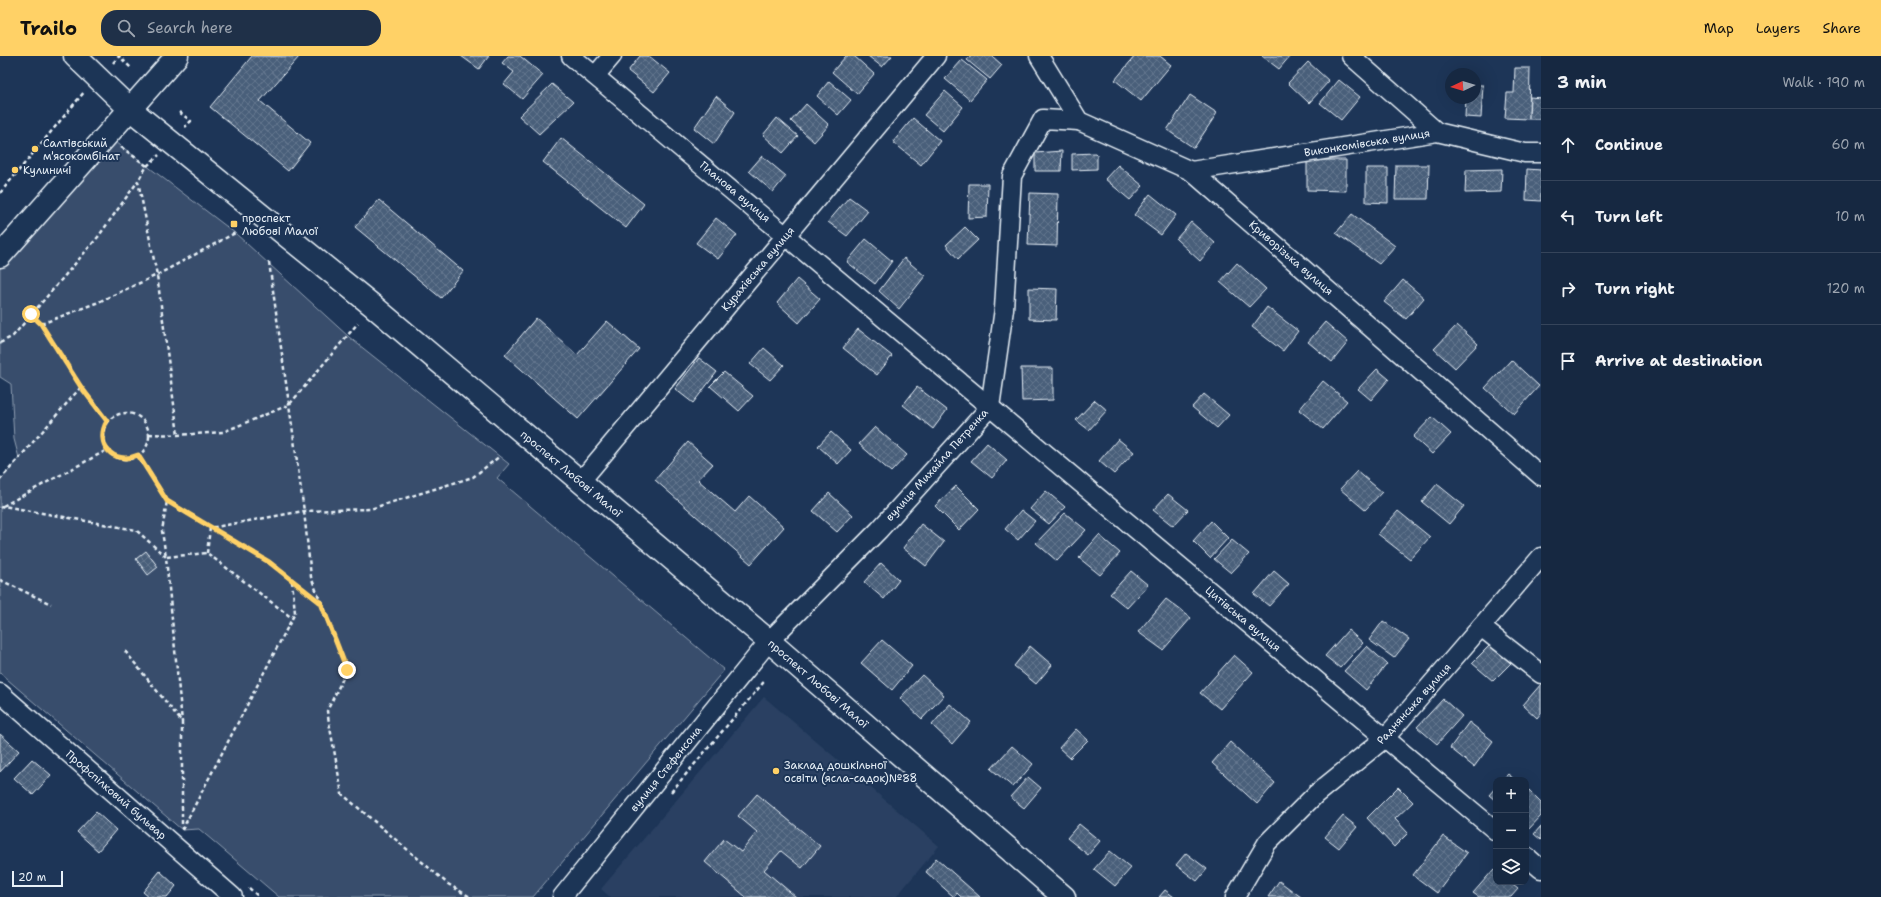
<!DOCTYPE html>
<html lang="en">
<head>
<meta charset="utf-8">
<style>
	:root { --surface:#162841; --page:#1f3048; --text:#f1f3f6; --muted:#9ea6b1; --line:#35445a; --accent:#ffd166 }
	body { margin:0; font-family:"Shantell Sans",sans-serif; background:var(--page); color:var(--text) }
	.controls { position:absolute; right:12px; bottom:12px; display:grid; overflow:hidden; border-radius:8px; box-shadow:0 4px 16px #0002 }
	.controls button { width:36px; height:36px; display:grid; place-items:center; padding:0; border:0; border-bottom:1px solid var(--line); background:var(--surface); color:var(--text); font:20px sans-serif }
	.compass { position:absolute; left:1445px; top:12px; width:36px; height:36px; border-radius:50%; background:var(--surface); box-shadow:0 4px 16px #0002; rotate:266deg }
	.scale { position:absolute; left:12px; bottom:10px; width:51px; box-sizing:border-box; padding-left:4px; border:2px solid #e8f1f8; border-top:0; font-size:11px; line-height:14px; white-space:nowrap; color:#e8f1f8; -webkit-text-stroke:3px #1d3557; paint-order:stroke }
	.stop { position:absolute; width:12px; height:12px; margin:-9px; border:3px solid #ffd166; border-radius:50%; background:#fff }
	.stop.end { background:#ffd166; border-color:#fff; box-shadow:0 1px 4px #0008 }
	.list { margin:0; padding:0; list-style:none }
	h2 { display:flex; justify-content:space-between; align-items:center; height:52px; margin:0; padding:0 16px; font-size:17px }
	h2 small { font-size:13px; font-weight:400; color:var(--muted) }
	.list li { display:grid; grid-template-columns:26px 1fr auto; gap:12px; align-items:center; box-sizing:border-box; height:72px; padding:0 16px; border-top:1px solid var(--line) }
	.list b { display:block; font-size:15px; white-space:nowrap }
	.list em { font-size:13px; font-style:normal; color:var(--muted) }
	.icon { flex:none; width:22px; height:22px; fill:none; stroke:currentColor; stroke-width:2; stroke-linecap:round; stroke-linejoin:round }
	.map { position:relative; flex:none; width:1541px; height:841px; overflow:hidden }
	header { display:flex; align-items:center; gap:24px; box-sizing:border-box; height:56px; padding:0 20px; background:var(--accent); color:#111 }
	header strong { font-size:19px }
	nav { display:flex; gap:22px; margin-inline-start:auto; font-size:14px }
	.search { width:280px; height:36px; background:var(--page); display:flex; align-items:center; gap:10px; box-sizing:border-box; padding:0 14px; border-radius:16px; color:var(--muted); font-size:15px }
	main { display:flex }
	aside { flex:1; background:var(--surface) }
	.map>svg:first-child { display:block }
	.built { fill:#2a4162 }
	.park { fill:#374d6c; stroke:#909fb2 }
	.building { fill:url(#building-cross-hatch); stroke:#e8f1f8 }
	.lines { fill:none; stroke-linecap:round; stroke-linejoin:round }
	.street-casing { stroke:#e8f1f8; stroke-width:21 }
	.primary-casing { stroke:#e8f1f8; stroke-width:25 }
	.path { stroke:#e8f1f8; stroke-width:2.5; stroke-dasharray:4 3; stroke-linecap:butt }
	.street { stroke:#1d3557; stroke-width:18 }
	.primary { stroke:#1d3557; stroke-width:22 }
	.route { stroke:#ffd166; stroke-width:5 }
	.poi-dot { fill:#ffd166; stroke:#1d3557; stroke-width:1.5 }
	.labels { text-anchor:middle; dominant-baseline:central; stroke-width:4; stroke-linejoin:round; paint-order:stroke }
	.poi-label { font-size:11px; fill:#e8f1f8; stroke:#1d3557; text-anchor:start }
	.street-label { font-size:11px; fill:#e8f1f8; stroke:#1d3557 }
</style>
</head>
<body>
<header>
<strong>Trailo</strong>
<div class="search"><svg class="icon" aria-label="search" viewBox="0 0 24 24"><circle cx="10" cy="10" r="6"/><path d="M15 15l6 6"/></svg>Search here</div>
<nav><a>Map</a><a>Layers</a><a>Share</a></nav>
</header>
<main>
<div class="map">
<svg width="1541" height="841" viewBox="0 0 1541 841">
	<defs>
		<pattern id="building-cross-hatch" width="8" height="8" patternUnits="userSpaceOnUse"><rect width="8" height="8" fill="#495e7a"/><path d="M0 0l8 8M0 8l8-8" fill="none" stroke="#63768e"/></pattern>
	</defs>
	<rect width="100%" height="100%" fill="#1d3557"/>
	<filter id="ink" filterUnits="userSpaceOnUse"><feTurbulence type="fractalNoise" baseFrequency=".025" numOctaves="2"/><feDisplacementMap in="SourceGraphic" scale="8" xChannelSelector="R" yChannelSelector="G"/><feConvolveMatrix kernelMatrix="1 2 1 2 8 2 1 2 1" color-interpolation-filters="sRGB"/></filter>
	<g filter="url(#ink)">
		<path class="built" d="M764,641L939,790L896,841H610L601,833Z"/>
		<path class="park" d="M108,80L235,177L349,281L509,408L497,422L724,614L533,841H279L199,773L182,774L0,617V425L19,402L14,383L11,328L0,321V201Z"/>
		<g class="building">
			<path d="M252,0L299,1L260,45L310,87L288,115L210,51Z"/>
			<path d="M461,0H489L479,13Z"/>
			<path d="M508,0H520L543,19L522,43L504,28L514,16L502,7Z"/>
			<path d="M640,0H649L670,17L654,36L628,15Z"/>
			<path d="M846,0H854L874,18L857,38L832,16Z"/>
			<path d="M868,0H892L882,11Z"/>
			<path d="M970,0H992L1002,9L990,23L967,4Z"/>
			<path d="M1135,0H1160L1171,9L1141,45L1115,24Z"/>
			<path d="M1262,0H1290L1279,13Z"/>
			<path d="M962,4L987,24L970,44L945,23Z"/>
			<path d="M1308,6L1329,25L1309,47L1288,27Z"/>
			<path d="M1515,12H1530L1529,63L1505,62L1507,37H1514Z"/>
			<path d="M1339,24L1360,41L1341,64L1320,47Z"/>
			<path d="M829,25L851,44L838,59L817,40Z"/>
			<path d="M552,28L573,46L539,78L519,60Z"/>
			<path d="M1475,29H1483L1481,62L1465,61L1466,42H1475Z"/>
			<path d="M945,35L963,51L943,75L924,59Z"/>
			<path d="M1190,39L1217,57L1194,92L1167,74Z"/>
			<path d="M716,40L735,56L714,88L694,72Z"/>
			<path d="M1530,41L1541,42V63H1529Z"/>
			<path d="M806,48L829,69L814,86L791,65Z"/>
			<path d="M777,62L798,80L783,97L763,79Z"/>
			<path d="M913,62L940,85L921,109L893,86Z"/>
			<path d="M561,82L644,148L626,172L543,106Z"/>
			<path d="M1062,95L1061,115H1035V97Z"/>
			<path d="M1095,97L1097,99V113L1072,114V98Z"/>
			<path d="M762,100L786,120L773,136L749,115Z"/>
			<path d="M1307,104H1346V135L1307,134Z"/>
			<path d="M1118,109L1143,130L1130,144L1105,123Z"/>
			<path d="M1396,109H1429L1428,143H1395Z"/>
			<path d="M1366,112H1388V147L1366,146Z"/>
			<path d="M1502,113L1501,136L1465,137L1466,114Z"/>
			<path d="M1527,113L1541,114V145L1526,144Z"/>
			<path d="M969,128H988L987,161L968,162Z"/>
			<path d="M1030,137L1058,138L1057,190L1028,189Z"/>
			<path d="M1150,138L1176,159L1161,179L1134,159Z"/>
			<path d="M849,141L868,155L847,180L828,166Z"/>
			<path d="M379,144L463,215L441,242L355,171Z"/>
			<path d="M1352,158L1395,190L1379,208L1336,177Z"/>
			<path d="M716,162L737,179L718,203L696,187Z"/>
			<path d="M1191,166L1215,187L1200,205L1176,183Z"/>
			<path d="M965,171L978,184L958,203L946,189Z"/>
			<path d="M866,183L892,205L875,228L847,206Z"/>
			<path d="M904,202L925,220L899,253L879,235Z"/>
			<path d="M1237,207L1266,233L1249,251L1220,226Z"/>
			<path d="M797,223L820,243L799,267L777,247Z"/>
			<path d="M1403,224L1424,242L1406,263L1384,246Z"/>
			<path d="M1029,232L1057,233L1056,264L1029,263Z"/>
			<path d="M1267,251L1298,275L1283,295L1252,271Z"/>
			<path d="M536,262L577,299L607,265L639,293L578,363L505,299Z"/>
			<path d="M1325,266L1348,286L1332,306L1308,286Z"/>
			<path d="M1457,269L1478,288L1455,312L1434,293Z"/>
			<path d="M858,273L892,300L877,319L843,292Z"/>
			<path d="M764,292L784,309L770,324L750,308Z"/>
			<path d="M699,302L717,316L693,347L675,333Z"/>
			<path d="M1511,304L1539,330L1514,358L1485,332Z"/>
			<path d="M1021,312H1053V344L1022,345Z"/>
			<path d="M1377,313L1389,323L1371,344L1358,333Z"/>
			<path d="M724,316L753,340L739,355L710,330Z"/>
			<path d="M1323,325L1347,345L1323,373L1299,354Z"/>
			<path d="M917,331L947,354L933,373L903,349Z"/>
			<path d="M1204,338L1229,359L1217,372L1192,351Z"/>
			<path d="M1095,344L1107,354L1089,374L1076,364Z"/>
			<path d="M1432,361L1451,378L1432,398L1413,381Z"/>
			<path d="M875,371L907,399L891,416L859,388Z"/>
			<path d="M831,376L851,394L838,408L818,390Z"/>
			<path d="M1118,383L1134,396L1114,418L1099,405Z"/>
			<path d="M688,386L713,408L698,424L735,456L749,440L784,471L751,508L655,424Z"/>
			<path d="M987,387L1007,404L992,422L971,405Z"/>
			<path d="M1357,415L1382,436L1365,454L1340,433Z"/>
			<path d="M1437,428L1464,450L1449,468L1422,446Z"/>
			<path d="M956,430L979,453L959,474L935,450Z"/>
			<path d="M1046,435L1065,451L1049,468L1030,453Z"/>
			<path d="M829,437L853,459L837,476L813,455Z"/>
			<path d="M1168,438L1188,454L1173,470L1153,454Z"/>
			<path d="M1021,454L1035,465L1018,484L1005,473Z"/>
			<path d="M1398,455L1430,481L1410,503L1378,478Z"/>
			<path d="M1065,457L1086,474L1057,505L1036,487Z"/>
			<path d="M1211,465L1228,482L1210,502L1193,485Z"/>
			<path d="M921,468L944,486L926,510L903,492Z"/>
			<path d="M1099,479L1120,497L1100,519L1079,502Z"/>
			<path d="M1232,484L1249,498L1231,517L1214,503Z"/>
			<path d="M146,495L158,511L148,519L136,503Z"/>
			<path d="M881,507L899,524L884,543L864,526Z"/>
			<path d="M1131,515L1148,529L1127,552L1110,538Z"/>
			<path d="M1274,515L1289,528L1269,550L1254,538Z"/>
			<path d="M1166,543L1191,562L1163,594L1138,576Z"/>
			<path d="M1383,565L1409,583L1394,602L1369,584Z"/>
			<path d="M1348,574L1363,587L1340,612L1325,600Z"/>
			<path d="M882,584L912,610L892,634L861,607Z"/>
			<path d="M1490,589L1511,607L1493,625L1472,607Z"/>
			<path d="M1030,590L1052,609L1036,628L1014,610Z"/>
			<path d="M1367,590L1387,608L1366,634L1344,615Z"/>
			<path d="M1234,599L1253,616L1220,653L1200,637Z"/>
			<path d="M922,619L944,639L922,663L900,642Z"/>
			<path d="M1541,628V657L1537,662L1523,649Z"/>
			<path d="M1443,643L1462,660L1437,688L1417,671Z"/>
			<path d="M950,648L971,666L952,688L932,669Z"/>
			<path d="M1469,666L1493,685L1474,711L1450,692Z"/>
			<path d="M1076,673L1088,684L1070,702L1059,692Z"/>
			<path d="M0,678L19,695L0,716Z"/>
			<path d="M1230,686L1275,727L1257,748L1212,707Z"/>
			<path d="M1012,690L1033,708L1013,731L991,713Z"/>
			<path d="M32,703L51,719L33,739L14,722Z"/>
			<path d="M1508,718L1515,724H1502Z"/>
			<path d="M1028,721L1041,732L1024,752L1010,741Z"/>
			<path d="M1398,731L1413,746L1395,763L1408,777L1394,791L1367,762Z"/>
			<path d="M1496,731V745L1489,739Z"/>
			<path d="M1529,734L1541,746V760L1528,774L1526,772V738Z"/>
			<path d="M757,738L820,790L802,812L781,795L764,814L796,841H746L705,806L724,783L741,796L757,776L738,760Z"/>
			<path d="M96,756L116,774L98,795L77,776Z"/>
			<path d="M1343,760L1357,771L1339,792L1325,781Z"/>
			<path d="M1079,768L1100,785L1088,799L1067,782Z"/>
			<path d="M1541,770V784L1534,778Z"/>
			<path d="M1443,780L1467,797L1437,837L1413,819Z"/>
			<path d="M1110,795L1131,812L1115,830L1094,813Z"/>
			<path d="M1186,797L1207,813L1197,825L1176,809Z"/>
			<path d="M936,802L980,841H961L957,837L954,841L926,816Z"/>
			<path d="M1494,813L1496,815V826H1509L1518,833L1511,841H1479L1473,837Z"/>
			<path d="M160,815L176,830L167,841H149L143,836Z"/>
			<path d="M1279,825L1301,841H1268Z"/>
			<path d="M1165,834L1174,841H1159Z"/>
		</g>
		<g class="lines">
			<defs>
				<g id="street">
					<path d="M571,0L1496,775"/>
					<path d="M1039,0L1079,65L1191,115L1541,420"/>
					<path d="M1351,0L1437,76"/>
					<path d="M595,20L612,0"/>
					<path d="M1191,115L1437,76L1525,97H1541"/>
					<path d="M580,426L936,0"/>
					<path d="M1481,571L1541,618"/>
					<path d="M0,637L233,841"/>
					<path d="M1526,800L1541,813"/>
					<path d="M562,841L769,585L879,474L990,351L1004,253L1012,120L1043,63L1079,65"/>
					<path d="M1235,841L1267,787L1316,738L1385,682L1541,501"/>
				</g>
				<g id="primary">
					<path d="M75,0L130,53L372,249L769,585L1064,841"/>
					<path d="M0,200L177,0"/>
				</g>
			</defs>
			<use href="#street" class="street-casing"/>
			<use href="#primary" class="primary-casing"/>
			<g class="path">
				<path d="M113,7L119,0L132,13"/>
				<path d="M179,56L191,65L185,71"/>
				<path d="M121,91L147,110L138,125L157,219L178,379"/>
				<path d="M147,110L159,99"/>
				<path d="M0,137L85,35"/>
				<path d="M269,206L304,455L311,521L347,614L327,655L342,738L448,828L470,841"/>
				<path d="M41,268L96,247L157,219L235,177"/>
				<path d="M0,287L13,280L31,259"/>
				<circle cx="126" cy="380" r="23"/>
				<path d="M107,365L81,331L41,268L31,259L98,181L138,125"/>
				<path d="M149,378L178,379L223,376L289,349L358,267"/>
				<path d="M138,399L167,445L162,475L166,501L207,497L292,562"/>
				<path d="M0,424L81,331"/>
				<path d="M167,445L269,506L321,547"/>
				<path d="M3,450L107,394"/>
				<path d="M0,452L3,450L136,474L166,501L182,666"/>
				<path d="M207,497L210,472L304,455L370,453L473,421L500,400"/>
				<path d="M0,524L51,548"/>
				<path d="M125,595L182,666V773"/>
				<path d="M671,736L763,627L760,624"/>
				<path d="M182,774L295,557L292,524"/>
				<path d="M249,832L259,841"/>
			</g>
			<use href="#street" class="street"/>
			<use href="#primary" class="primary"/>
		</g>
	</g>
	<g class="lines" filter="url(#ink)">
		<path class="route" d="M31,258L41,268L81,331L107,365C94,388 113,410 138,399L167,445L269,506L321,547L347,614"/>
	</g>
	<g class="poi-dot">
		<circle cx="35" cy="93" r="4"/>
		<circle cx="15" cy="114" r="4"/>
		<rect x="230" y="164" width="8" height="8" rx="2"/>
		<circle cx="776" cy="715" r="4"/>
	</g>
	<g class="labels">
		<g class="poi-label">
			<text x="43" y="87">Салтівський<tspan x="43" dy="13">м'ясокомбінат</tspan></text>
			<text x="23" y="114">Кулиничі</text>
			<text x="242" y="162">проспект<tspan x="242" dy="13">Любові Малої</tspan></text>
			<text x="784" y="709">Заклад дошкільної<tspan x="784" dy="13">освіти (ясла-садок)№88</tspan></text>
		</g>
		<g class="street-label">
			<text transform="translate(1367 87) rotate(-9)">Виконкомівська вулиця</text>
			<text transform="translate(735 136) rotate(40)">Планова вулиця</text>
			<text transform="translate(1291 202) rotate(41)">Криворізька вулиця</text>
			<text transform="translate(758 213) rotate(-50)">Курахівська вулиця</text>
			<text transform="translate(937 409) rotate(-48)">вулиця Михайла Петренка</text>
			<text transform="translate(571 418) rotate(40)">проспект Любові Малої</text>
			<text transform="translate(1243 563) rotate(40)">Цитівська вулиця</text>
			<text transform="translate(818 628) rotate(41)">проспект Любові Малої</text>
			<text transform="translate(1414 648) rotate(-48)">Раднянська вулиця</text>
			<text transform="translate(666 713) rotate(-51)">вулиця Стефенсона</text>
			<text transform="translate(116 739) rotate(41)">Профспілковий бульвар</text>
		</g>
	</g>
</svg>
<div class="controls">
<button>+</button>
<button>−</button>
<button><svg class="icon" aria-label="layers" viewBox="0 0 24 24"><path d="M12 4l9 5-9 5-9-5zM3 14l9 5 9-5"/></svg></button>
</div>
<svg class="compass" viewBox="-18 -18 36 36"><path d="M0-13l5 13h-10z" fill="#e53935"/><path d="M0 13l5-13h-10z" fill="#9ea6b1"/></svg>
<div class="scale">20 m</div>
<div class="stop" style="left:31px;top:258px"></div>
<div class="stop end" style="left:347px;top:614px"></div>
</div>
<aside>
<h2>3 min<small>Walk · 190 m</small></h2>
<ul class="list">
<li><svg class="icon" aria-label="ahead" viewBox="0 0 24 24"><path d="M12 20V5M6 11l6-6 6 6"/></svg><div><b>Continue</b></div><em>60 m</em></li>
<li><svg class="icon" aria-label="left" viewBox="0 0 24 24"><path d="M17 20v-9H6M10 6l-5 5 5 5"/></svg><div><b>Turn left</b></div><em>10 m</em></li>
<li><svg class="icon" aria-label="right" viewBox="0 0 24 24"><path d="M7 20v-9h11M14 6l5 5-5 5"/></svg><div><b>Turn right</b></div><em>120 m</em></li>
<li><svg class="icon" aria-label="arrive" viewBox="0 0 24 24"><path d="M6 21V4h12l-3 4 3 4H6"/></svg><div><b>Arrive at destination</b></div></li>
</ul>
</aside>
</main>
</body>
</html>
